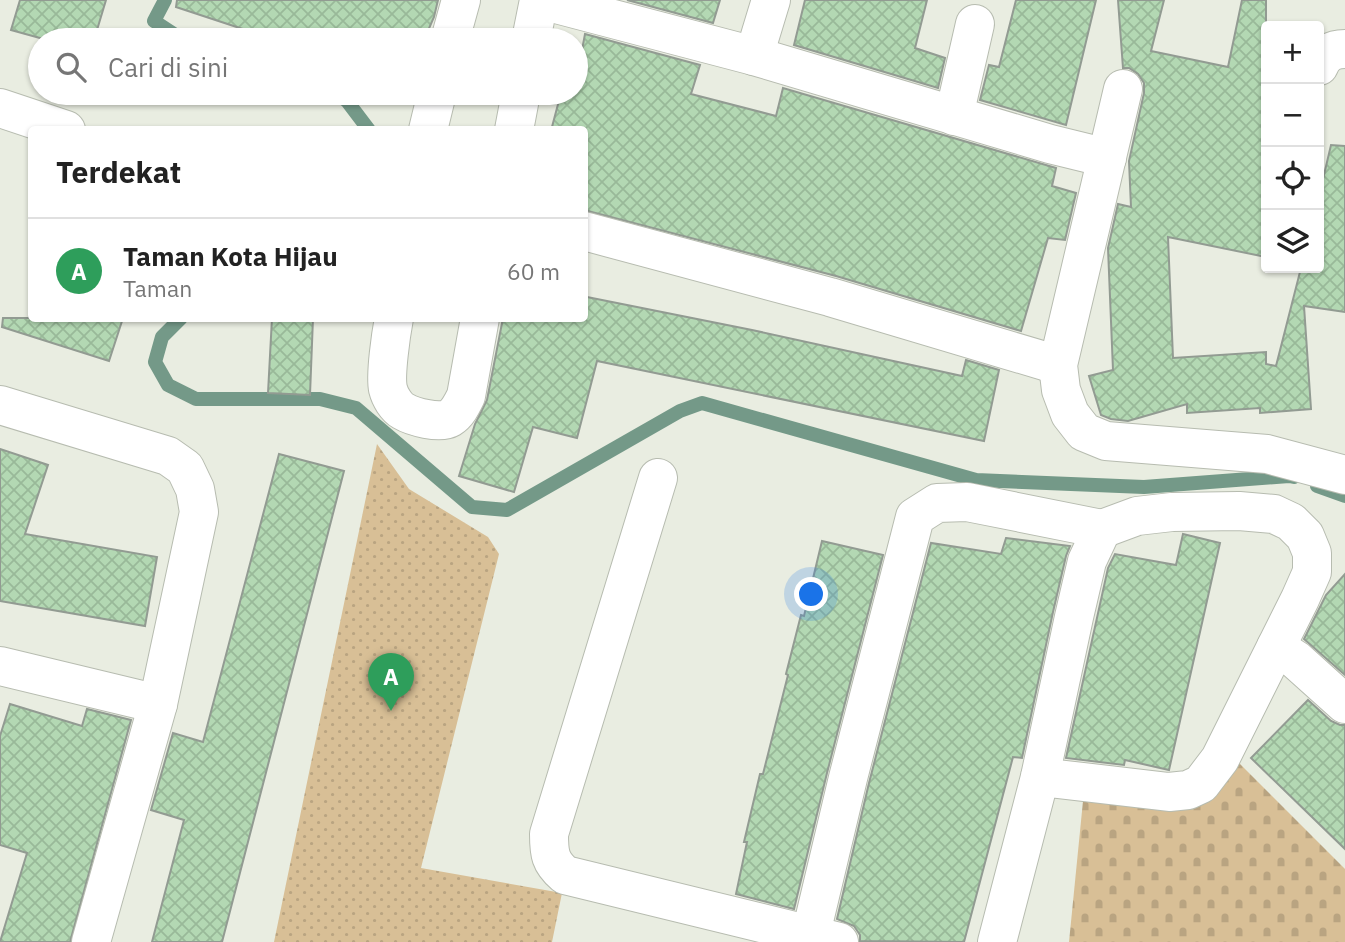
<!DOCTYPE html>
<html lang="id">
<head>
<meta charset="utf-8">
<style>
	:root { --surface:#fff; --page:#f6f6f6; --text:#222; --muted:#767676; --line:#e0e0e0; --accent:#0b8043 }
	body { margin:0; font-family:"IBM Plex Sans",sans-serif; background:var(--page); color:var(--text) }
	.controls { position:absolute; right:21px; top:21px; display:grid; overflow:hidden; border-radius:7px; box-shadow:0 2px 5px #0004 }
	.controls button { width:63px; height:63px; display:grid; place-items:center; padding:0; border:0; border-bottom:2px solid var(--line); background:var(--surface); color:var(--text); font:35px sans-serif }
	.you { position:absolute; left:812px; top:595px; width:24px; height:24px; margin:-18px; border:5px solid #fff; border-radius:50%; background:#1a73e8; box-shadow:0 0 0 10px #1a73e833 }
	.badge { display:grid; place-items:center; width:46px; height:46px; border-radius:50%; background:var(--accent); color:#fff; font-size:23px; font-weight:700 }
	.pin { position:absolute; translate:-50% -58px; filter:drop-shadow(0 2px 4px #0008) }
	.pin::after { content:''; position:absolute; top:37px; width:24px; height:21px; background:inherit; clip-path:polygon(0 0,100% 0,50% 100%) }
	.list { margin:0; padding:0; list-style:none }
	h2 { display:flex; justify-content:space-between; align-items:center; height:91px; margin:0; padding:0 28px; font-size:30px }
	h2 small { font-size:23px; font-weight:400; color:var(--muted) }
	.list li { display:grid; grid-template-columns:46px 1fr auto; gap:21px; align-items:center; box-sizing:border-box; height:105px; padding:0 28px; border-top:2px solid var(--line) }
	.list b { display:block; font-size:26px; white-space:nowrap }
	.list p { margin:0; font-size:23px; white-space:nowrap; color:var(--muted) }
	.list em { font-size:23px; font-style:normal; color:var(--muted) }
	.icon { flex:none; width:38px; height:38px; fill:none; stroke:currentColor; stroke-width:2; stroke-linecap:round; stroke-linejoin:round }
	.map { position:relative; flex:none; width:1345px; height:942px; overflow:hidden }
	.search { position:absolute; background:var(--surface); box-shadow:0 2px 5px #0004; left:28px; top:28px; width:560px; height:77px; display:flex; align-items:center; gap:18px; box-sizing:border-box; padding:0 24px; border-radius:38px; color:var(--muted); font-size:26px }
	.panel { position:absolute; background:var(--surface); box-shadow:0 2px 5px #0004; left:28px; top:126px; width:560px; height:196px; border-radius:7px }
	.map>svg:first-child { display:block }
	.grass { fill:url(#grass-dots) }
	.cemetery { fill:url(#cemetery-stones) }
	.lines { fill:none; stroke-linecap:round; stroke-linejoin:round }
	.stream { stroke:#749988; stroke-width:14 }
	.building { fill:url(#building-cross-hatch); stroke:#929b92; stroke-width:2 }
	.minor-casing { stroke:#b7bcb0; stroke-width:40 }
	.minor { stroke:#fff; stroke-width:38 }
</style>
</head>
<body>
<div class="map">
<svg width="1345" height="942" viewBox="0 0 1345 942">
	<defs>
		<pattern id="grass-dots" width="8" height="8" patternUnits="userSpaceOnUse" patternTransform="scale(1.75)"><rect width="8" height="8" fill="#d8bf96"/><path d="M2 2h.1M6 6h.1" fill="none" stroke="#b9a481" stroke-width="1.8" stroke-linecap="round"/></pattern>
		<pattern id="cemetery-stones" width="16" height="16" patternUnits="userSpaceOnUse" patternTransform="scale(1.75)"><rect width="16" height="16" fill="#d8bf96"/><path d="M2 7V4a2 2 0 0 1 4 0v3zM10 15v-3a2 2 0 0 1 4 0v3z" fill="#b9a481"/></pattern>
		<pattern id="building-cross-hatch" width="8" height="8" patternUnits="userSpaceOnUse" patternTransform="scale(1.75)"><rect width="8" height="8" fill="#b3d8b3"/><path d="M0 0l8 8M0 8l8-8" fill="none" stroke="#99b999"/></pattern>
	</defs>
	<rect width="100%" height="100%" fill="#e9ede1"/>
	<path class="grass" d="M377,444L409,489L488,537L499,554L421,868L562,893L552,942H274Z"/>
	<path class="cemetery" d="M1239,763L1345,869V942H1069L1084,791Z"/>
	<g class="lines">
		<g class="stream">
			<path d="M165,0L154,21L183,40"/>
			<path d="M335,93L347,101L369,130"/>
			<path d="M181,318L162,337L155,362L168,385L196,399H320L356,408L472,507L507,510L680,411L702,403L976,480L1144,487L1289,476L1294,477"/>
			<path d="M1317,486L1345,496"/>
		</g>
	</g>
	<g class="building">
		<path d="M20,0H106L94,40H47L11,30Z"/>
		<path d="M177,0H438L434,17L424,40H276L176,7Z"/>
		<path d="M627,0H720L713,23Z"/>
		<path d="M805,0H927L915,48L945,58L938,88L794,45Z"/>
		<path d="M1016,0H1096L1066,125L980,100L989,65L999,67Z"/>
		<path d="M1118,0H1164L1151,51L1228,67L1242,0H1266V257L1168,237L1173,358L1266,352V364L1276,366L1301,268H1319V196L1331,145L1345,146V312L1304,306L1311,409L1260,413V408L1187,413V404L1128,421L1111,419L1101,415L1089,376L1113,370L1108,248L1118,204L1131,207L1129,161L1144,93V83L1138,74L1129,68H1123Z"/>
		<path d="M585,34L700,65L691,94L776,116L783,88L1056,168L1052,186L1076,193L1065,240L1048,238L1021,331L836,276L584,210V130H560L552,127L561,93H576V65L579,66Z"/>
		<path d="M587,297L752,330L962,376L966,360L999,370L984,441L597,361L577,438L533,427L514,492L459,476L475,424L487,400L503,318H584Z"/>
		<path d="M3,318H123L109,361L2,327Z"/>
		<path d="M272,318H313L310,395L268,393Z"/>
		<path d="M0,449L48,465L25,534L157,557L145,626L0,601Z"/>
		<path d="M279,454L344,471L283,707L222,942H152L184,820L151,810L173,733L203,742Z"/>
		<path d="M1183,534L1220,543L1169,770L1125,760L1124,765L1066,758L1108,568L1115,554L1176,565Z"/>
		<path d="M1006,538L1070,546L1066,556L1053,612L1022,758L1013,757L964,942L860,941V935L854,926L837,919L869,783L931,543L1001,554Z"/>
		<path d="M822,541L883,555L827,773L794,909L736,894L747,842H744L760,774H763L788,675L786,674L801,615L804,616Z"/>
		<path d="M1345,574V675L1304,639L1326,595Z"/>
		<path d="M1308,700L1331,721L1340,725H1345V849L1251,758Z"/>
		<path d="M10,704L82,726L87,709L131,720L70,942H0L27,853L0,845V736Z"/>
	</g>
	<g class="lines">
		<defs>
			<g id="minor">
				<path d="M541,0L754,56L1050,144L1107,158"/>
				<path d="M450,40L461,0"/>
				<path d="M531,40L539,0"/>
				<path d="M754,56L771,0"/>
				<path d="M1319,66C1324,54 1332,49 1345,49"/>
				<path d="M1123,89L1058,365L1061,390L1070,414L1084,432L1106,441L1267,454L1345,475"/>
				<path d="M0,108L66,130"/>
				<path d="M954,116L975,24"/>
				<path d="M428,130L437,93"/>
				<path d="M514,130L521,93"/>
				<path d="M584,231L830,297L1058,365"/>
				<path d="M394,318C391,334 385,375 388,389C390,397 396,407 403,411C413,417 440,424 450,418C458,413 462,404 466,396L480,318"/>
				<path d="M0,405L168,456L185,468L195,489L199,512L158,704L91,942"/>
				<path d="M658,478L549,834C549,854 550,862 565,875L839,942"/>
				<path d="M1276,647L1296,660L1345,704"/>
				<path d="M0,666L158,704"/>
				<path d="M809,942L848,778L915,517L937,503L967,502L1102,529L1137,516L1172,512L1239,511L1274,514L1291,522L1305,536L1312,553V572L1300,599L1220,759L1201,784L1188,790L1169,792L1040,777"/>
				<path d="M997,942L1040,777L1074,617L1087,561L1102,529"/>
			</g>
		</defs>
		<use href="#minor" class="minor-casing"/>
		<use href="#minor" class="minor"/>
	</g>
</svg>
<div class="controls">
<button>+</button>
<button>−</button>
<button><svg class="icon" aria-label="locate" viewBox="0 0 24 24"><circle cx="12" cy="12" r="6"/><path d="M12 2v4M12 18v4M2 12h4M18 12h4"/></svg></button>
<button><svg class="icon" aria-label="layers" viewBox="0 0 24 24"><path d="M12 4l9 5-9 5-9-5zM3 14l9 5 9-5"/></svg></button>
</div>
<div class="you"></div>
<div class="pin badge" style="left:391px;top:711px;background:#2e9e5b">A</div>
<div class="search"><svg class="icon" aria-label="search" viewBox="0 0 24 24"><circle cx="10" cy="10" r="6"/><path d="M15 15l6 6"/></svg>Cari di sini</div>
<section class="panel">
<h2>Terdekat<small></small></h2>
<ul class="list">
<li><span class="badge" style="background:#2e9e5b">A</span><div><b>Taman Kota Hijau</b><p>Taman</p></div><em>60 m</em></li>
</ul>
</section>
</div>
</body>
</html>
